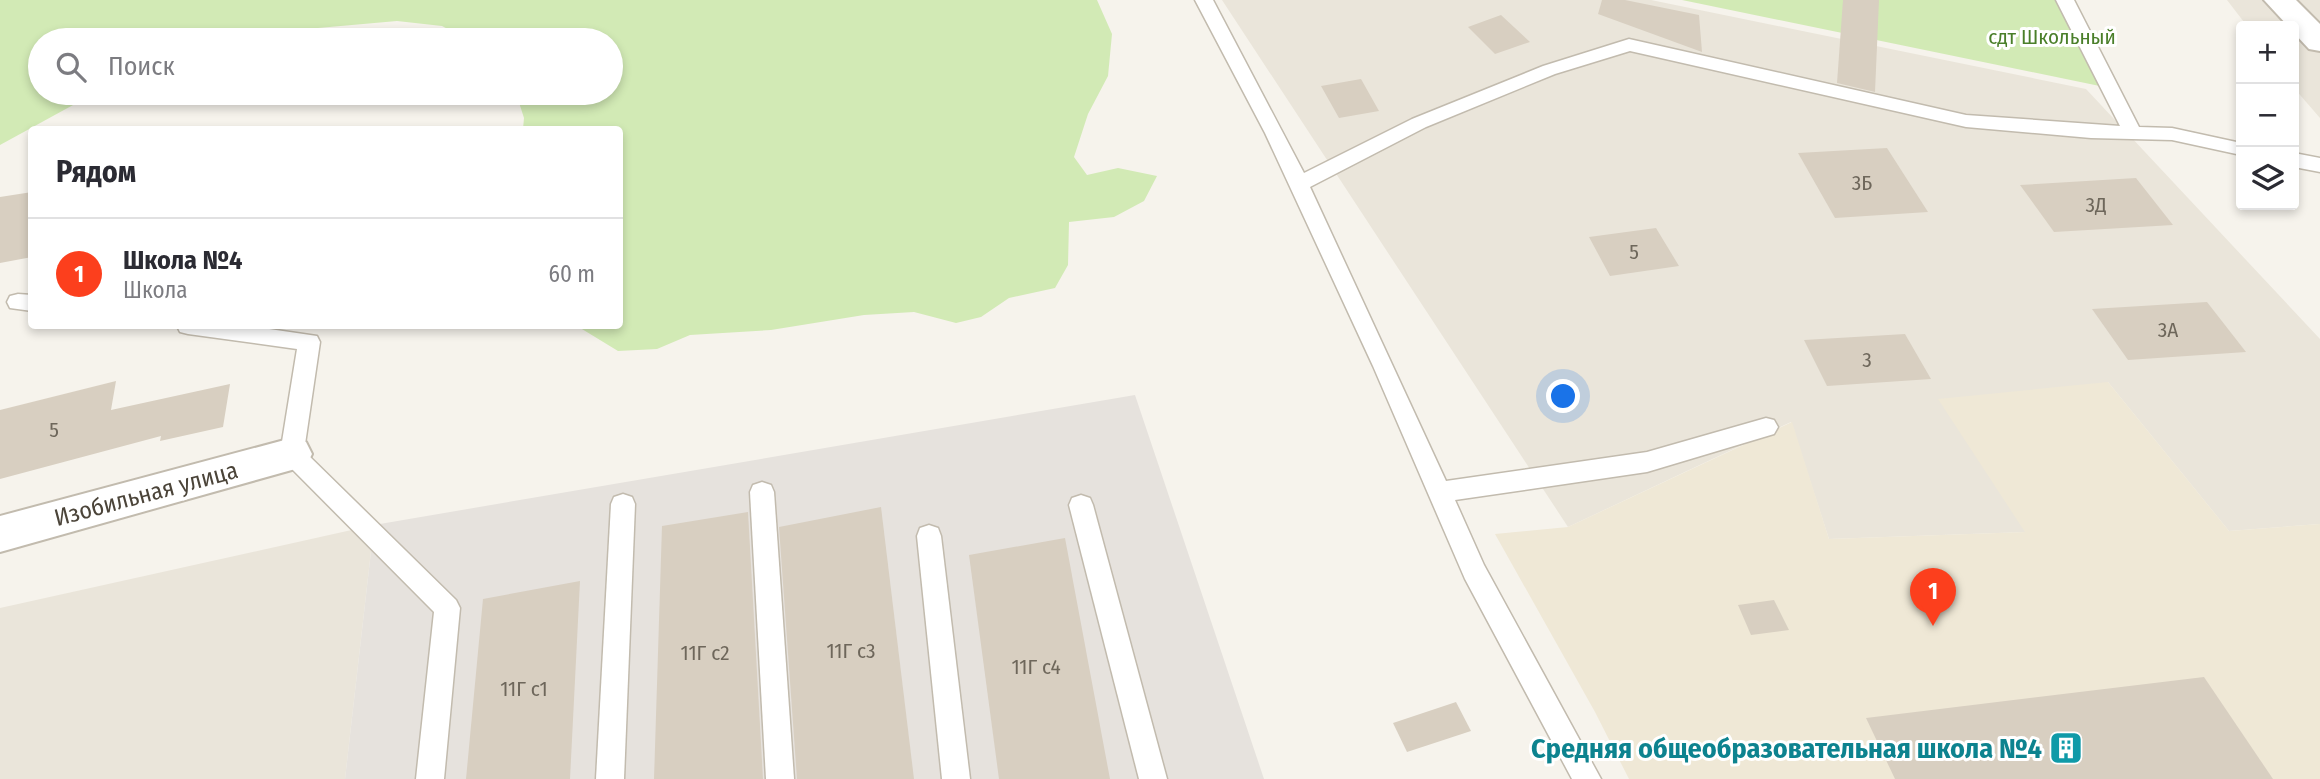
<!DOCTYPE html>
<html lang="ru">
<head>
<meta charset="utf-8">
<style>
	:root { --surface:#fff; --page:#f7f7f7; --text:#2b2b33; --muted:#7c7c81; --line:#e1e1e2; --accent:#fc3f1d }
	body { margin:0; font-family:"Fira Sans Condensed",sans-serif; background:var(--page); color:var(--text) }
	.controls { position:absolute; right:21px; top:21px; display:grid; overflow:hidden; border-radius:7px; box-shadow:0 4px 10px #0003 }
	.controls button { width:63px; height:63px; display:grid; place-items:center; padding:0; border:0; border-bottom:2px solid var(--line); background:var(--surface); color:var(--text); font:35px sans-serif }
	.you { position:absolute; left:1564px; top:397px; width:24px; height:24px; margin:-18px; border:5px solid #fff; border-radius:50%; background:#1a73e8; box-shadow:0 0 0 10px #1a73e833 }
	.badge { display:grid; place-items:center; width:46px; height:46px; border-radius:50%; background:var(--accent); color:#fff; font-size:23px; font-weight:700 }
	.pin { position:absolute; translate:-50% -58px; filter:drop-shadow(0 2px 4px #0008) }
	.pin::after { content:''; position:absolute; top:37px; width:24px; height:21px; background:inherit; clip-path:polygon(0 0,100% 0,50% 100%) }
	.list { margin:0; padding:0; list-style:none }
	h2 { display:flex; justify-content:space-between; align-items:center; height:91px; margin:0; padding:0 28px; font-size:30px }
	h2 small { font-size:23px; font-weight:400; color:var(--muted) }
	.list li { display:grid; grid-template-columns:46px 1fr auto; gap:21px; align-items:center; box-sizing:border-box; height:112px; padding:0 28px; border-top:2px solid var(--line) }
	.list b { display:block; font-size:26px; white-space:nowrap }
	.list p { margin:0; font-size:23px; white-space:nowrap; color:var(--muted) }
	.list em { font-size:23px; font-style:normal; color:var(--muted) }
	.icon { flex:none; width:38px; height:38px; fill:none; stroke:currentColor; stroke-width:2; stroke-linecap:round; stroke-linejoin:round }
	.map { position:relative; flex:none; width:2320px; height:779px; overflow:hidden }
	.search { position:absolute; background:var(--surface); box-shadow:0 4px 10px #0003; left:28px; top:28px; width:595px; height:77px; display:flex; align-items:center; gap:18px; box-sizing:border-box; padding:0 24px; border-radius:38px; color:var(--muted); font-size:26px }
	.panel { position:absolute; background:var(--surface); box-shadow:0 4px 10px #0003; left:28px; top:126px; width:595px; height:203px; border-radius:7px }
	.map>svg:first-child { display:block }
	.residential { fill:#eae5da }
	.industrial { fill:#e6e2dd }
	.education { fill:#efe8d6 }
	.green { fill:#d2eab5 }
	.building { fill:#d8cfc1 }
	.lines { fill:none; stroke-linecap:round; stroke-linejoin:round }
	.lane-casing { stroke:#c2bbae; stroke-width:3 }
	.street-casing { stroke:#c2bbae; stroke-width:4 }
	.lane { fill:#fff; fill-rule:evenodd }
	.street { fill:#fff; fill-rule:evenodd }
	.labels { text-anchor:middle; dominant-baseline:central; stroke-width:6; stroke-linejoin:round; paint-order:stroke }
	.far-park-label { font-size:21px; fill:#4a7f2a; stroke:#fff }
	.number-label { font-size:21px; fill:#6e675b }
	.street-label { font-size:24px; fill:#4b4439; stroke:#fff }
	.near-culture-label { font-size:28px; font-weight:bold; fill:#0d838f; stroke:#fff; text-anchor:end }
</style>
</head>
<body>
<div class="map">
<svg width="2320" height="779" viewBox="0 0 2320 779">
	<rect width="100%" height="100%" fill="#f6f3ec"/>
	<g class="residential">
		<path d="M1222,0H1651L2086,89L2320,339V524L2229,531L2108,382L2026,532L1829,539L1791,422L1568,527Z"/>
		<path d="M2227,0H2320V118L2294,88V26H2247Z"/>
		<path d="M374,525L345,779H0V608Z"/>
	</g>
	<path class="industrial" d="M1135,395L1264,779H345L374,525Z"/>
	<path class="education" d="M2108,382L2229,531L2320,524V779H1629L1595,712L1495,534L1568,527L1792,422L1829,539L2025,532L1938,399Z"/>
	<g class="green">
		<path d="M0,0H1097L1112,34L1108,76L1088,114L1074,157L1087,175L1118,168L1157,176L1144,201L1114,217L1069,222L1068,265L1055,288L1009,298L981,317L956,323L914,312L864,315L771,330L690,335L657,349L618,351L577,326H620V130L523,129L524,118L516,93H611V40H468L442,26L397,21L318,28L258,40H40V93H95L0,145Z"/>
		<path d="M1682,0H2075L2119,90Z"/>
	</g>
	<g class="building">
		<path d="M1602,0H1625L1699,15L1702,52L1598,14Z"/>
		<path d="M1843,0H1879L1875,92L1837,83Z"/>
		<path d="M1501,15L1530,42L1495,54L1468,27Z"/>
		<path d="M1361,79L1379,111L1339,118L1321,86Z"/>
		<path d="M1887,148L1928,212L1835,218L1798,153Z"/>
		<path d="M2136,178L2173,225L2054,232L2020,185Z"/>
		<path d="M32,192V257L0,263V197Z"/>
		<path d="M1656,228L1679,266L1610,276L1589,237Z"/>
		<path d="M2207,302L2246,352L2128,360L2092,309Z"/>
		<path d="M1905,334L1931,379L1827,386L1804,340Z"/>
		<path d="M116,381L111,410L230,384L223,427L160,441L161,436L0,479V410Z"/>
		<path d="M881,507L914,779H797L779,527Z"/>
		<path d="M748,512L763,779H654L662,526Z"/>
		<path d="M1065,538L1110,779H999L969,555Z"/>
		<path d="M580,581L570,779H466L483,599Z"/>
		<path d="M1774,600L1789,630L1751,635L1738,605Z"/>
		<path d="M2204,677L2273,779H1895L1866,718Z"/>
		<path d="M1456,702L1471,731L1407,752L1393,723Z"/>
	</g>
	<g class="lines">
		<defs>
			<g id="lane">
				<path d="M1195,0H1213L1304,173L1412,119L1543,66L1629,39L1966,115L2120,126L2056,0H2074L2139,127L2172,128L2241,143V155L2172,140L2091,138L1966,127L1630,51L1555,74L1426,127L1310,187L1446,481L1647,452L1766,418L1774,420L1778,427L1774,434L1647,472L1455,500L1484,565L1601,779H1572L1465,579L1373,366L1265,133Z"/>
				<path d="M2294,153L2320,158V172L2294,167Z"/>
				<path d="M18,294L32,295V311L10,308L7,302L10,296Z"/>
				<path d="M177,326H248L317,336L320,342L304,451L456,600L460,608L444,779H416L434,612L284,461L280,454L297,349L188,334L180,332Z"/>
				<path d="M762,482L771,485L774,492L794,779H766L750,492L753,485Z"/>
				<path d="M623,494L632,497L635,504L624,779H596L611,504L614,497Z"/>
				<path d="M1081,495L1090,498L1093,505L1167,779H1139L1069,505L1072,498Z"/>
				<path d="M929,525L938,528L941,536L970,779H942L917,536L920,528Z"/>
			</g>
			<g id="street">
				<path d="M2264,0H2296L2320,24V51L2309,49L2294,33V26H2288Z"/>
				<path d="M292,438L306,442L312,454L306,466L0,552V516Z"/>
			</g>
		</defs>
		<use href="#lane" class="lane-casing"/>
		<use href="#street" class="street-casing"/>
		<use href="#lane" class="lane"/>
		<use href="#street" class="street"/>
	</g>
	<defs>
		<symbol id="building-square" viewBox="-11 -11 22 22"><rect x="-9" y="-9" width="18" height="18" rx="4" fill="#0f9aa8" stroke="#fff"/><path d="M-4-6H4V6H1V3H-1V6H-4ZM-2.5-4.3h1.7v1.8h-1.7ZM.8-4.3h1.7v1.8H.8ZM-2.5-1h1.7V.8h-1.7ZM.8-1h1.7V.8H.8Z" fill="#fff"/></symbol>
	</defs>
	<g fill-rule="evenodd">
		<use href="#building-square" x="2047" y="729" width="38" height="38"/>
	</g>
	<g class="labels">
		<g class="far-park-label">
			<text x="2052" y="37">сдт Школьный</text>
		</g>
		<g class="number-label">
			<text x="1862" y="183">3Б</text>
			<text x="2096" y="205">3Д</text>
			<text x="1634" y="252">5</text>
			<text x="2168" y="330">3А</text>
			<text x="1867" y="360">3</text>
			<text x="54" y="430">5</text>
			<text x="851" y="651">11Г с3</text>
			<text x="705" y="653">11Г с2</text>
			<text x="1036" y="667">11Г с4</text>
			<text x="524" y="689">11Г с1</text>
		</g>
		<g class="street-label">
			<text transform="translate(146 494) rotate(-15)">Изобильная улица</text>
		</g>
		<g class="near-culture-label">
			<text x="2042" y="748">Средняя общеобразовательная школа №4</text>
		</g>
	</g>
</svg>
<div class="controls">
<button>+</button>
<button>−</button>
<button><svg class="icon" aria-label="layers" viewBox="0 0 24 24"><path d="M12 4l9 5-9 5-9-5zM3 14l9 5 9-5"/></svg></button>
</div>
<div class="you"></div>
<div class="pin badge" style="left:1933px;top:626px">1</div>
<div class="search"><svg class="icon" aria-label="search" viewBox="0 0 24 24"><circle cx="10" cy="10" r="6"/><path d="M15 15l6 6"/></svg>Поиск</div>
<section class="panel">
<h2>Рядом<small></small></h2>
<ul class="list">
<li><span class="badge">1</span><div><b>Школа №4</b><p>Школа</p></div><em>60 m</em></li>
</ul>
</section>
</div>
</body>
</html>
